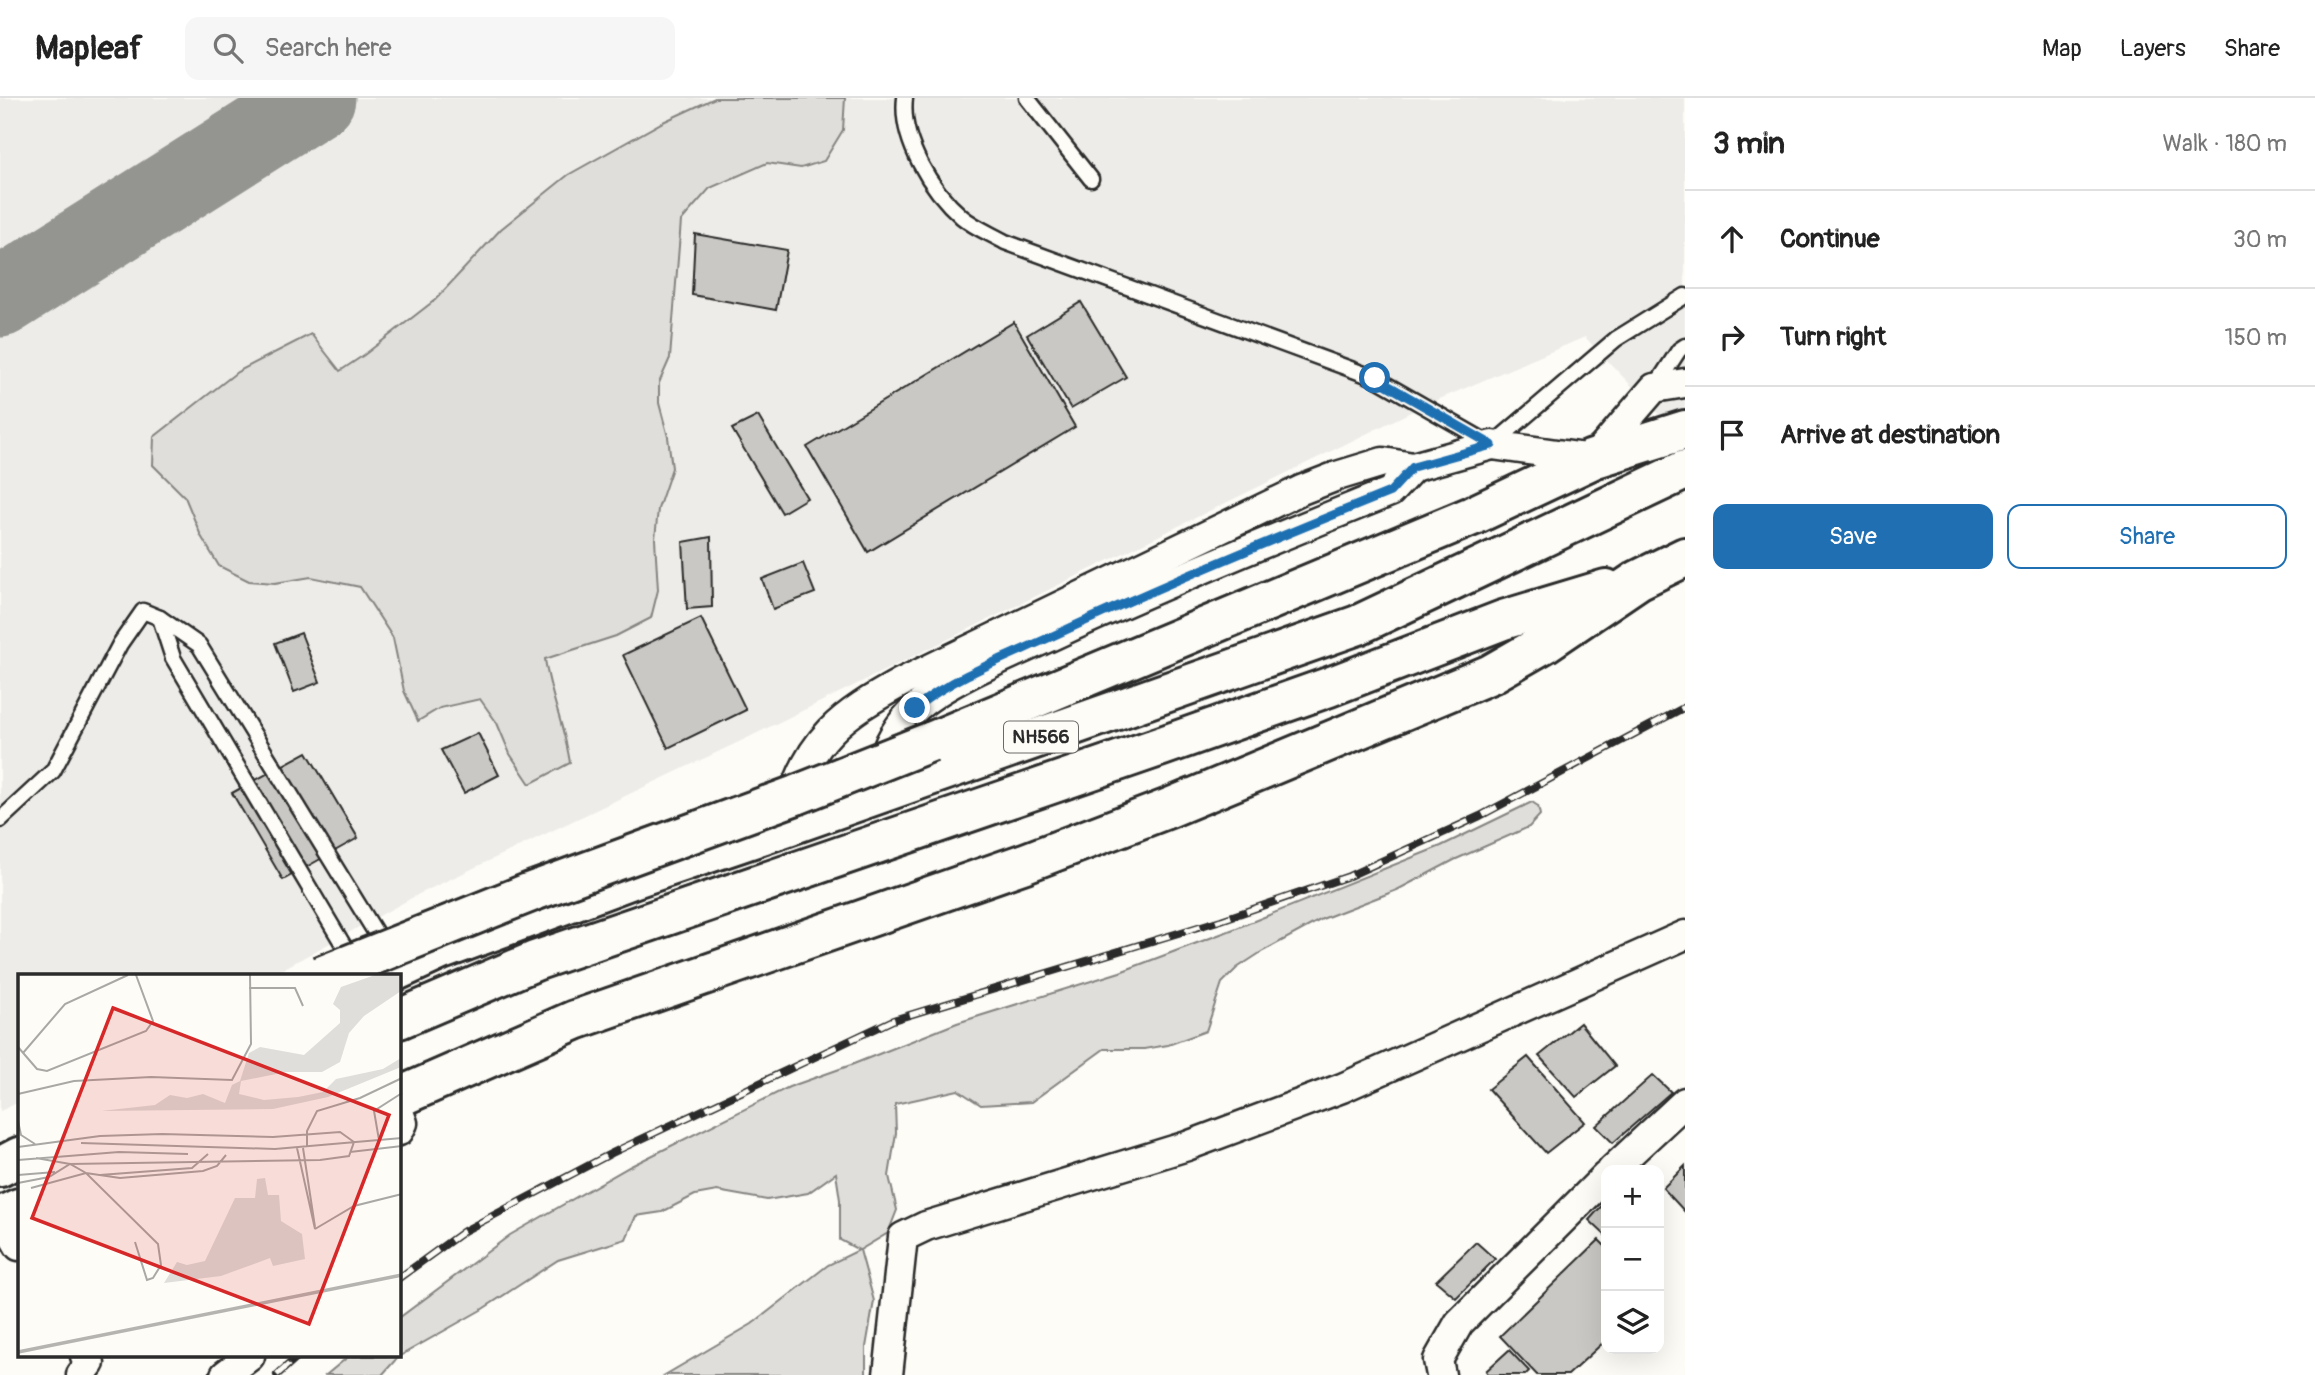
<!DOCTYPE html>
<html lang="en">
<head>
<meta charset="utf-8">
<style>
	:root { --surface:#fff; --page:#f6f6f6; --text:#222; --muted:#767676; --line:#e0e0e0; --accent:#1f6fb2 }
	body { margin:0; font-family:Pangolin,sans-serif; background:var(--page); color:var(--text) }
	.controls { position:absolute; right:21px; bottom:21px; display:grid; overflow:hidden; border-radius:14px; box-shadow:0 7px 28px #0002 }
	.controls button { width:63px; height:63px; display:grid; place-items:center; padding:0; border:0; border-bottom:2px solid var(--line); background:var(--surface); color:var(--text); font:35px sans-serif }
	.stop { position:absolute; width:21px; height:21px; margin:-16px; border:5px solid #1f6fb2; border-radius:50%; background:#fff }
	.stop.end { background:#1f6fb2; border-color:#fff; box-shadow:0 2px 7px #0008 }
	.list { margin:0; padding:0; list-style:none }
	h2 { display:flex; justify-content:space-between; align-items:center; height:91px; margin:0; padding:0 28px; font-size:30px }
	h2 small { font-size:23px; font-weight:400; color:var(--muted) }
	.list li { display:grid; grid-template-columns:46px 1fr auto; gap:21px; align-items:center; box-sizing:border-box; height:98px; padding:0 28px; border-top:2px solid var(--line) }
	.list b { display:block; font-size:26px; white-space:nowrap }
	.list em { font-size:23px; font-style:normal; color:var(--muted) }
	.actions { display:flex; gap:14px; padding:21px 28px }
	.actions a { flex:1; padding:16px 0; border:2px solid var(--accent); border-radius:14px; text-align:center; font-size:24px; color:var(--accent) }
	.actions .main { background:var(--accent); color:#fff }
	.icon { flex:none; width:38px; height:38px; fill:none; stroke:currentColor; stroke-width:2; stroke-linecap:round; stroke-linejoin:round }
	.map { position:relative; flex:none; width:1685px; height:1277px; overflow:hidden }
	header { display:flex; align-items:center; gap:42px; box-sizing:border-box; height:98px; padding:0 35px; background:var(--surface); border-bottom:2px solid var(--line) }
	header strong { font-size:33px }
	nav { display:flex; gap:38px; margin-inline-start:auto; font-size:24px }
	.search { width:490px; height:63px; background:var(--page); display:flex; align-items:center; gap:18px; box-sizing:border-box; padding:0 24px; border-radius:14px; color:var(--muted); font-size:26px }
	main { display:flex }
	aside { flex:1; background:var(--surface) }
	.map>svg:first-child { display:block }
	.built { fill:#edece8 }
	.green { fill:#dfdeda; stroke:#858482; stroke-width:2 }
	.lines { fill:none; stroke-linecap:round; stroke-linejoin:round }
	.taxiway { stroke:#949491; stroke-width:79 }
	.building { fill:#c9c8c4; stroke:#2b2b2b; stroke-width:2 }
	.lane-casing { stroke:#2b2b2b; stroke-width:19 }
	.street-casing { stroke:#2b2b2b; stroke-width:33 }
	.highway-casing { stroke:#2b2b2b; stroke-width:44 }
	.lane { stroke:#fdfcf7; stroke-width:14 }
	.street { stroke:#fdfcf7; stroke-width:28 }
	.highway { stroke:#fdfcf7; stroke-width:38 }
	.rail-casing { stroke:#2b2b2b; stroke-width:8 }
	.rail { stroke:#fdfcf7; stroke-width:5; stroke-dasharray:16; stroke-linecap:butt }
	.highway-bridge-casing { stroke:#2b2b2b; stroke-width:44; stroke-linecap:butt }
	.highway-bridge { stroke:#fdfcf7; stroke-width:38 }
	.route { stroke:#1f6fb2; stroke-width:9 }
	.labels { text-anchor:middle; dominant-baseline:central; stroke-width:6; stroke-linejoin:round; paint-order:stroke }
	.shield { fill:#fdfcf7; stroke:#6a6a68; stroke-width:2 }
	.shield-label { font-size:19px; font-weight:bold; fill:#2b2b2b }
	.inset-river { fill:none; stroke:#b5b4b1; stroke-width:3.5 }
	.inset-road { fill:none; stroke:#a9a8a5; stroke-width:2 }
	.view { fill:#d62828; fill-opacity:0.15; stroke:#d62828; stroke-width:3.5 }
	.inset-edge { fill:none; stroke:#2b2b2b; stroke-width:3.5 }
</style>
</head>
<body>
<header>
<strong>Mapleaf</strong>
<div class="search"><svg class="icon" aria-label="search" viewBox="0 0 24 24"><circle cx="10" cy="10" r="6"/><path d="M15 15l6 6"/></svg>Search here</div>
<nav><a>Map</a><a>Layers</a><a>Share</a></nav>
</header>
<main>
<div class="map">
<svg width="1685" height="1277" viewBox="0 0 1685 1277">
	<rect width="100%" height="100%" fill="#fdfcf7"/>
	<filter id="ink" filterUnits="userSpaceOnUse"><feTurbulence type="fractalNoise" baseFrequency=".0143" numOctaves="2"/><feDisplacementMap in="SourceGraphic" scale="14" xChannelSelector="R" yChannelSelector="G"/><feConvolveMatrix kernelMatrix="1 2 1 2 8 2 1 2 1" color-interpolation-filters="sRGB"/></filter>
	<g filter="url(#ink)">
		<path class="built" d="M0,0H1685V344L1585,239L1423,308L745,641L419,796L270,878H19V1004L0,1013Z"/>
		<g class="green">
			<path d="M715,0H845L843,32L824,63L801,70L767,65L710,90L681,123L670,260L659,285V305L668,339L672,370L658,411L655,441L658,492L651,520L616,538L545,561C550,597 565,630 570,665L530,686L510,656L497,625L480,601L440,610L418,623L404,593L393,540L360,489L311,479L275,485L249,483L219,468L201,438L185,399L153,367L154,339L237,274L311,236L340,273L364,257L435,202L501,131L568,77L663,24Z"/>
			<path d="M1532,704L1538,708L1540,717L1529,729L1454,762L1397,792L1322,821L1263,853L1237,870L1222,885L1206,933L1168,947L1144,951H1104L1031,1004L981,1007L958,992L895,1006L896,1035L889,1078L897,1112L888,1135L860,1152L874,1203L866,1249V1277H665L752,1226L828,1167L859,1152L840,1142V1102L836,1075L808,1095L767,1102L717,1093L695,1097L662,1114L636,1118L626,1141L558,1162L481,1212L398,1259L382,1277H326L349,1258H399V1220L510,1137L629,1069L789,989L851,967L957,925L1120,874L1234,831L1441,748Z"/>
		</g>
		<g class="lines">
			<path class="taxiway" d="M0,200L316,0"/>
		</g>
		<g class="building">
			<path d="M695,136L787,152L776,212L692,197Z"/>
			<path d="M1081,204L1126,279L1071,311L1027,237Z"/>
			<path d="M1014,224L1075,329L868,454L807,349Z"/>
			<path d="M758,318L807,400L782,415L732,331Z"/>
			<path d="M711,439L712,509L687,511L683,444Z"/>
			<path d="M803,465L815,495L773,511L762,481Z"/>
			<path d="M701,520L746,612L668,650L623,557Z"/>
			<path d="M301,535L320,584L294,594L275,545Z"/>
			<path d="M478,635L499,677L464,695L441,652Z"/>
			<path d="M307,654L358,740L283,782L232,695Z"/>
			<path d="M1580,925L1615,968L1576,999L1539,958Z"/>
			<path d="M1528,959L1585,1024L1546,1055L1488,991Z"/>
			<path d="M1653,977L1671,994L1613,1045L1596,1028Z"/>
			<path d="M1685,1068V1114L1663,1090Z"/>
			<path d="M1606,1103V1138L1589,1122Z"/>
			<path d="M1599,1142L1606,1149V1242L1568,1277H1537L1500,1238Z"/>
			<path d="M1476,1144L1495,1161L1456,1200L1436,1183Z"/>
			<path d="M1509,1252L1529,1273L1525,1277H1489L1486,1273Z"/>
		</g>
		<g class="lines">
			<defs>
				<g id="lane">
					<path d="M905,0C900,42 931,92 962,119C974,129 991,136 1005,144L1375,280L1492,347L1616,241L1685,198"/>
					<path d="M1027,0L1091,81"/>
					<path d="M1655,289L1679,252L1685,248"/>
					<path d="M160,520L173,560L354,865"/>
					<path d="M0,722L53,673L120,546L143,513L160,520L199,547L385,850"/>
				</g>
				<g id="street">
					<path d="M882,671C885,647 900,624 918,608C950,581 1010,557 1049,539C1161,487 1275,440 1390,394L1413,369"/>
					<path d="M790,710C808,641 842,617 902,584L1301,392L1337,378L1383,364L1413,369L1492,347L1593,361L1654,290L1685,285"/>
					<path d="M399,1014L403,1025L399,1033"/>
					<path d="M1612,1072L1685,1004"/>
					<path d="M2,1119L19,1148"/>
					<path d="M81,1277L90,1265L85,1258"/>
					<path d="M225,1277L250,1258"/>
					<path d="M888,1277L903,1139L926,1128L1187,1048L1342,990L1685,837"/>
					<path d="M1441,1277L1438,1262L1459,1225L1606,1078"/>
				</g>
				<g id="highway">
					<path d="M930,644L1472,418L1593,361L1685,332"/>
					<path d="M385,878L439,853L635,780L785,729L1358,527L1685,372"/>
					<path d="M399,921L535,863L1162,648L1329,589L1503,522L1606,491"/>
					<path d="M399,999L575,922L1025,765L1169,710L1491,576L1545,545L1638,482L1685,459"/>
					<path d="M0,1069L19,1059"/>
					<path d="M0,1119L19,1110"/>
				</g>
			</defs>
			<use href="#lane" class="lane-casing"/>
			<use href="#street" class="street-casing"/>
			<use href="#highway" class="highway-casing"/>
			<use href="#lane" class="lane"/>
			<use href="#street" class="street"/>
			<use href="#highway" class="highway"/>
			<defs>
				<g id="rail">
					<path d="M399,1180L464,1133L612,1055L893,922L1221,822L1349,778L1480,718L1685,609"/>
					<path d="M277,1277L298,1258"/>
				</g>
			</defs>
			<use href="#rail" class="rail-casing"/>
			<use href="#rail" class="rail"/>
			<defs>
				<path id="highway-bridge" d="M321,878L531,794L796,697L930,644"/>
			</defs>
			<use href="#highway-bridge" class="highway-bridge-casing"/>
			<use href="#highway-bridge" class="highway-bridge"/>
		</g>
	</g>
	<g class="lines" filter="url(#ink)">
		<path class="route" d="M915,610C956,577 1010,558 1057,536C1166,485 1278,439 1390,394L1413,369L1492,347L1375,280"/>
	</g>
	<g class="labels">
		<rect class="shield" x="1004" y="623.5" width="74" height="31" rx="5"/>
		<g class="shield-label">
			<text x="1041" y="639">NH566</text>
		</g>
	</g>
	<g transform="translate(18 876)">
		<rect width="383" height="383" fill="#fdfcf7"/>
		<path d="M357,1H383V17L346,42L331,59L322,88L304,98H268L223,107L221,120L246,126L280,123L305,118L318,105L365,95L383,84V93L310,123L255,135L83,137L137,131L152,121L169,124L185,120L207,129L214,111L222,107L231,79L242,73L286,81L322,49V36L315,30L323,13ZM247,204L250,221H261L263,247L284,260L287,285L255,292L252,284L203,302L146,309L159,288L169,291L187,287L217,224H237L239,205Z" fill="#dfdeda"/>
		<path class="inset-river" d="M0,378L384,301"/>
		<path class="inset-road" d="M231,14H277L285,32M0,73L19,95L29,97L128,57L135,47L118,1M5,79L47,30L110,1M0,120L56,107L133,103L214,106L233,70L232,1M0,147L3,161L17,170M361,166L356,137L384,119M63,169L257,175L384,164M0,173L82,162L144,160L255,163L322,158L336,168L331,182L302,186L52,190L18,184M289,173V157L299,137L342,124L384,104M279,174L297,255M285,174L297,253M332,178L384,172M0,186L101,178L170,180M0,201L37,198M82,201L174,194L190,180M0,209L31,203L52,190L68,199L140,270L143,291L135,304L129,306L117,268M13,214L68,199L102,204L185,197L199,192L208,181M297,255L336,232L384,220"/>
		<path class="view" d="M95,34L371,141L291,350L14,244Z"/>
		<rect width="383" height="383" class="inset-edge"/>
	</g>
</svg>
<div class="controls">
<button>+</button>
<button>−</button>
<button><svg class="icon" aria-label="layers" viewBox="0 0 24 24"><path d="M12 4l9 5-9 5-9-5zM3 14l9 5 9-5"/></svg></button>
</div>
<div class="stop" style="left:1375px;top:280px"></div>
<div class="stop end" style="left:915px;top:610px"></div>
</div>
<aside>
<h2>3 min<small>Walk · 180 m</small></h2>
<ul class="list">
<li><svg class="icon" aria-label="ahead" viewBox="0 0 24 24"><path d="M12 20V5M6 11l6-6 6 6"/></svg><div><b>Continue</b></div><em>30 m</em></li>
<li><svg class="icon" aria-label="right" viewBox="0 0 24 24"><path d="M7 20v-9h11M14 6l5 5-5 5"/></svg><div><b>Turn right</b></div><em>150 m</em></li>
<li><svg class="icon" aria-label="arrive" viewBox="0 0 24 24"><path d="M6 21V4h12l-3 4 3 4H6"/></svg><div><b>Arrive at destination</b></div></li>
</ul>
<div class="actions"><a class="main">Save</a><a>Share</a></div>
</aside>
</main>
</body>
</html>
